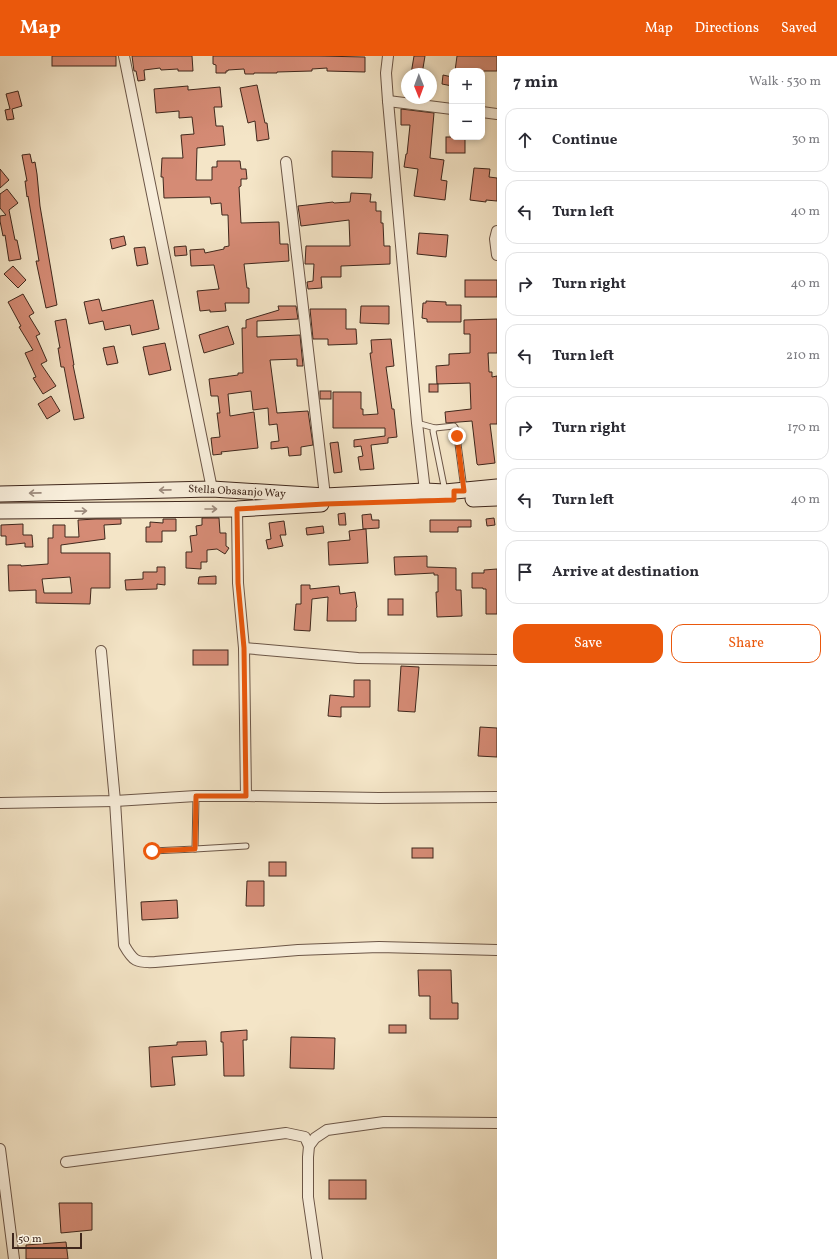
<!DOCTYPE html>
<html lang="en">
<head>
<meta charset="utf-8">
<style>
	:root { --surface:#fff; --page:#f7f7f7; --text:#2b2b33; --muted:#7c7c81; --line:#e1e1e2; --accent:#ea580c }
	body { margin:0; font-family:Vollkorn,serif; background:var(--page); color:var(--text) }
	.controls { position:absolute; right:12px; top:12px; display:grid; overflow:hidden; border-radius:8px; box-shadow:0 2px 6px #0003 }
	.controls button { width:36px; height:36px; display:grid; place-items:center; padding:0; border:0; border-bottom:1px solid var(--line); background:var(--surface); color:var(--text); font:20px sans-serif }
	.compass { position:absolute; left:401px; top:12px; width:36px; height:36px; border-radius:50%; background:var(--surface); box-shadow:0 2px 6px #0003; rotate:179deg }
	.scale { position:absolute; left:12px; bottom:10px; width:70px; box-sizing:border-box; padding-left:4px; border:2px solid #3f271c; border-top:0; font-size:11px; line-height:14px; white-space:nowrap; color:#3f271c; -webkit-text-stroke:3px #f8eedb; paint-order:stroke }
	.stop { position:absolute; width:12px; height:12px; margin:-9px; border:3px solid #ea580c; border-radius:50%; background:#fff }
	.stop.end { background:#ea580c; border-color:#fff; box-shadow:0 1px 4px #0008 }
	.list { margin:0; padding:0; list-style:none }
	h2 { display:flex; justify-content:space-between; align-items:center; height:52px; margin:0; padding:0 16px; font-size:17px }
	h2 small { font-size:13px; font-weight:400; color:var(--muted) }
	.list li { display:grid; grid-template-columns:26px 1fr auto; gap:12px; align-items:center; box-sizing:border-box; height:64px; margin:0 8px 8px; padding:0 8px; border:1px solid var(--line); border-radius:12px }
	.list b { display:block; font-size:15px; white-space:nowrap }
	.list em { font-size:13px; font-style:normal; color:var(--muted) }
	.actions { display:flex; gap:8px; padding:12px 16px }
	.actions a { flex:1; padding:9px 0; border:1px solid var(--accent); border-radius:12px; text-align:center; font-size:14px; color:var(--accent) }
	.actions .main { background:var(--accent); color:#fff }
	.icon { flex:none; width:22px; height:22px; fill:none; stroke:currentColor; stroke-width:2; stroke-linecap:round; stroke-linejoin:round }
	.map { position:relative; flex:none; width:497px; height:1203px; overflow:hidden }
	header { display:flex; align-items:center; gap:24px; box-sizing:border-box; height:56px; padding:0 20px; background:var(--accent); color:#fff }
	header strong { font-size:19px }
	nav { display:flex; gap:22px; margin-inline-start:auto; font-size:14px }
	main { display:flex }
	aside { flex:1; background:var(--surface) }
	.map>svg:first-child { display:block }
	.building { fill:#d58b75; stroke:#3f271c; fill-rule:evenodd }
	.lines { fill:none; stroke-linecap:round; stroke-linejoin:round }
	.lane-casing { stroke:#6c5647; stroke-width:7 }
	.street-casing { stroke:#6c5647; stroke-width:12 }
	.secondary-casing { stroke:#3f271c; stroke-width:17 }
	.lane { stroke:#f8eedb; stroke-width:5 }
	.street { stroke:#f8eedb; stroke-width:10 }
	.secondary { stroke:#f8eedb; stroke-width:15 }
	.oneway { stroke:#9c8a7c }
	.route { stroke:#ea580c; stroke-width:5 }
	.labels { text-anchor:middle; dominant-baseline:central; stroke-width:3; stroke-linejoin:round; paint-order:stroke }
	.street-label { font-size:11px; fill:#3f271c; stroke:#f8eedb }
</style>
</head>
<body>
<header>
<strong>Map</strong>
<nav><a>Map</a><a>Directions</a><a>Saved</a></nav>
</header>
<main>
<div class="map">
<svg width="497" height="1203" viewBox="0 0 497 1203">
	<rect width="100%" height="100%" fill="#f4e5c7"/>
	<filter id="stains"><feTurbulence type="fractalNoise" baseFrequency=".005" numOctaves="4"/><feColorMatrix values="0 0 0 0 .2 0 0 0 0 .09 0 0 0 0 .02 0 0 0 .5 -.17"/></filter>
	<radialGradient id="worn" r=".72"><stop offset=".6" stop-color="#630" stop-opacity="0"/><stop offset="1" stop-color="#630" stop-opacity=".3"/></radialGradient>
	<g class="building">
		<rect x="52" y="0" width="64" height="10"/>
		<path d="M132,0H192L193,15H178V13L161,14L160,12L144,14L145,24L138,25L136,15H134Z"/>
		<path d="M213,0H319L365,1V16L327,15V12L312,13V15L277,16V17H254V18H245L244,13L228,14V15H226V17H216V9L213,8Z"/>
		<path d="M414,0H425L422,18H411Z"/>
		<path d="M457,0H497V15H455Z"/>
		<path d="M443,19L452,21V30L442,28Z"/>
		<path d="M257,29L265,67H267L269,83L257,85L255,65L248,67L240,32Z"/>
		<path d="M188,30V34L220,31L222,51H214L216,70H223L225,89L197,92L196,124H212V111H217V105H240L241,113H246L247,123H241V130L239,131L241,167L279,166L280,188H288L289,205L244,208L247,232H249V247H225L226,255L210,256V254L200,255L197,235L219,233L214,209L191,210L190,194L204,193L205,197L224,193V191L229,190L228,159H222L221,147L211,148L210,141L164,142L163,121H161L162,102H183L181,79L194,78L192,61L179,62V55L156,57L154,33Z"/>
		<path d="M18,35L22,50L12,53L14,63L7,64L5,54L10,53L6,38Z"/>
		<path d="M401,53L434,57L430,102L444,104L441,124L447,125L445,144L414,140L418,113L404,111L406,98H407L410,69H401Z"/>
		<rect x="446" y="81" width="19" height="16"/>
		<path d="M332,95L373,96L372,122L332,121Z"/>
		<path d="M30,98L32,107L35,106L37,118L40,150L57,249L46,252L36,205H39L28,140L27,141L25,125H27L22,99Z"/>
		<path d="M474,112L490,113L489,121L497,122V145L486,144V146L470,144Z"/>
		<path d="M0,113L9,124L0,132Z"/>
		<path d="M7,133L18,147L9,154L15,184H17L21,203L9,205L5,179L3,180L0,165V160L6,159L0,152V138Z"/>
		<path d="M351,137L371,138L370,146H376V155H381V167H383L384,190H390V208L341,210V221H321L322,232L308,233L307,226L313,225L314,208H305L306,190H350L349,164L301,170L298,150L333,146L334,147L350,146Z"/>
		<path d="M419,177L448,179L446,201L417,198Z"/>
		<path d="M124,180L126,189L112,193L110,183Z"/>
		<path d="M186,190L187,199L175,200L174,191Z"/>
		<path d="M145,191L148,208L137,210L134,192Z"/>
		<path d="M13,210L26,224L18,232L4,218Z"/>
		<rect x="465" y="224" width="32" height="17"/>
		<path d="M23,238L34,257L29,260L40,278L36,280L47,305L41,308L56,330L43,338L33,322L36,321L25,297L33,294L19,271L21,270L8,246Z"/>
		<path d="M99,243L102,255L153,244L159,273L132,279L130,269L105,274L103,265L89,268L84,246Z"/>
		<path d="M426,245L446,246V249H461V266H427V263L422,262L423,247H426Z"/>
		<path d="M278,250H296L298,263L257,265V281L300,279L303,310H297V303L270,304L277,357L308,355L313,389L301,391V399L289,400L288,391L271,393V386L279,385L277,368L269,369L268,352L253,354L251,335L228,338L230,360L254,356L258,392L221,396L222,398L213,399L211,382L220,381L217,357H220L218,340H211L209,323L238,319V317H243L242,272H246V264L279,254Z"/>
		<path d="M361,250H389V268L360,267Z"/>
		<path d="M310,253H346V273H356L357,288L328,289V283H313Z"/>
		<path d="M66,263L74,309H73L84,362L74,364L64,311H61L58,292H60L55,265Z"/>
		<path d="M497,263V297H488L489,316H492V321L497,320V368H490L495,407L478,409L477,408L472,365L446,367L445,356L471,353L470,327L437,328L436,310L449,309V298L470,297V278H464V264Z"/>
		<path d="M228,270L234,288L204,297L199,279Z"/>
		<path d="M391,283L394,310L386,311L392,353H394L397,381L388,382V387L371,389L374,413L360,414L358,401L363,400L361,390L354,391V384L385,380V372H333V336H361V353H363V359L378,358L370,297H372L371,284Z"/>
		<path d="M165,287L171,314L149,319L143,291Z"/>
		<path d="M114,290L118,307L107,309L103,292Z"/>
		<rect x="429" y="328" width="9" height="8"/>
		<rect x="320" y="335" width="11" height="8"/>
		<path d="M51,340L60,355L47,363L38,348Z"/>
		<path d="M338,386L342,416L334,417L330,387Z"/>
		<path d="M345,457L346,469H339L338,458Z"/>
		<path d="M371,458L372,464H379V472L363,473L362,459Z"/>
		<path d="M202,462H219L220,477H226V490L229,492L225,498L217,493L207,494V506H201V513L186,512V496H192L190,480L197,479L196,470L202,469Z"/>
		<path d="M494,462L495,469L487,470L486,463Z"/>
		<path d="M96,463H121V468L104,469L105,483L61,489V497H110V532H91L90,548L36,547V534L9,535L8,509H21V510L48,508V482H53V469H65V481H79L78,464ZM70,521L72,537H44L42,523Z"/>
		<path d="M163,463H176V475H162V486H146V471H150V466L163,467Z"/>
		<path d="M430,464H471V471H458V476H430Z"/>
		<path d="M284,465L286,479H280L283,490L268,493L266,484L271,483L269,467Z"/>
		<path d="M23,468V479H32L33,491H25V487L6,489V480H1V469Z"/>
		<path d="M323,470L324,477L307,479L306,472Z"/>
		<path d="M366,473L368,507L329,509L328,486L350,484L349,475Z"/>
		<path d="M427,500V511L456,512V534H461L462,560L437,561L436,536H438V519H434V517L395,519L394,501Z"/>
		<path d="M157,511H165V529L157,528V533L126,534L125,524L143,523V516H157Z"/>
		<path d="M497,513V558H486V533H483V532H472V517H484V514Z"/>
		<path d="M216,520V528H198L199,521Z"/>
		<path d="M301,529H310V533L339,530L340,538L355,536L357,551L356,552V565H327L328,541L312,543L310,575L294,574L296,548H301Z"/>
		<rect x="388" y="543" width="15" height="16"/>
		<rect x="193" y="594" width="35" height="15"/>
		<path d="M401,610L419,611L415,656L398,655Z"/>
		<path d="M354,624H370V651H341V661L328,660L330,639L354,641Z"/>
		<path d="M480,671L497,672V701L478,700Z"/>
		<rect x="412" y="792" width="21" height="10"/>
		<rect x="269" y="806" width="17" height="14"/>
		<path d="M247,825H264V850H246Z"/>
		<path d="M177,844L178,862L142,864L141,846Z"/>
		<path d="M418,914H451L452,947H458V963H430V940H419Z"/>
		<rect x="389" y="969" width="17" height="8"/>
		<path d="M247,974V984H243L244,1020H224L223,986H221V976Z"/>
		<path d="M291,981L335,982L334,1013L290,1012Z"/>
		<path d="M206,985L207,999L172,1001L175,1029L151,1031L149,991L177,989V986Z"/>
		<rect x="329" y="1124" width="37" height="19"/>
		<path d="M59,1147H92V1174L61,1177Z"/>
		<path d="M66,1186L68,1203H26V1189Z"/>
	</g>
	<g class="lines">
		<defs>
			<g id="lane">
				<path d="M417,367L435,372"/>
				<path d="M445,435L433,375L435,372L454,370L456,373L464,433"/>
				<path d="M195,793L246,790"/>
				<path d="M152,795L195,793L196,740"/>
			</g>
			<g id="street">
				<path d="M124,0L212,433"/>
				<path d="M388,0L386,17L388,45L417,367L425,435"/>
				<path d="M388,45L452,53"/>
				<path d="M482,56L497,58"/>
				<path d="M286,106L325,440"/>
				<path d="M497,175L495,183L497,199"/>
				<path d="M237,453L238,527L244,592L246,740"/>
				<path d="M244,592L358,602L497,604"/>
				<path d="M101,595L115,745L124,889C133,905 136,907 155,906L298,894L379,891L497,894"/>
				<path d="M0,747L115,745L196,740H246L379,742L497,741"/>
				<path d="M0,1093L14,1203"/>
				<path d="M66,1106L286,1077L305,1081L309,1090"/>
				<path d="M317,1203L308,1141V1101L309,1090L315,1082L327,1074L384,1066L497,1067"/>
			</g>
			<g id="secondary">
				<path d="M0,438L212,433L325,440L425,435L445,436L497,431"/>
				<path d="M473,443L497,442"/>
				<path d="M0,455L237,453L321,448"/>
			</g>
		</defs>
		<use href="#lane" class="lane-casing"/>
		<use href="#street" class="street-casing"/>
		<use href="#secondary" class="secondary-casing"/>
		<use href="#lane" class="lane"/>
		<use href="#street" class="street"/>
		<use href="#secondary" class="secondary"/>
	</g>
	<defs><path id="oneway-shaft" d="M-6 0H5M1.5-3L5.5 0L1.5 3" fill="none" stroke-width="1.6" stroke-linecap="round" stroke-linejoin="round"/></defs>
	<g class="oneway">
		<use href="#oneway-shaft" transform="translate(165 434) rotate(179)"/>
		<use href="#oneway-shaft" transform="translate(35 437) rotate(179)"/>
		<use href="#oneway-shaft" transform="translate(211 453)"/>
		<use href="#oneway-shaft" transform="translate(81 455) rotate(-1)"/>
	</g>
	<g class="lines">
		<path class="route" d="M152,795L195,793L196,740H246L244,592L238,527L237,453L325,448L454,444V435H464L457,380"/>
	</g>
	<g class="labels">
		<g class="street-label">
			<text transform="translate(237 436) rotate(3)">Stella Obasanjo Way</text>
		</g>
	</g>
	<rect width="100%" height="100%" filter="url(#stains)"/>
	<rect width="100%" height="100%" fill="url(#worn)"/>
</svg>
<div class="controls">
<button>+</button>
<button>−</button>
</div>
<svg class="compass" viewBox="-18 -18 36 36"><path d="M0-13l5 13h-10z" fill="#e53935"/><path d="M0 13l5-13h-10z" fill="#7c7c81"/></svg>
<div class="scale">50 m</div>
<div class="stop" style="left:152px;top:795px"></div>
<div class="stop end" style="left:457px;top:380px"></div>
</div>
<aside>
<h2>7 min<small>Walk · 530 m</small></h2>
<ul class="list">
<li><svg class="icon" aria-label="ahead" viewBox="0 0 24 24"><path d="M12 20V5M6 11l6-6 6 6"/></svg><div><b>Continue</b></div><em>30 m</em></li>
<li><svg class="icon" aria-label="left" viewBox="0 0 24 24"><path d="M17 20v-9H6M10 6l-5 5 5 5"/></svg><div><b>Turn left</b></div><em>40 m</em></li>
<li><svg class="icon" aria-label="right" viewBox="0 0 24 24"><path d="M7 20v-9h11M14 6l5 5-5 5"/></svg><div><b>Turn right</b></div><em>40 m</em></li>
<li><svg class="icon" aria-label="left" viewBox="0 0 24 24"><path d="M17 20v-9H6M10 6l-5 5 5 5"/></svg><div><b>Turn left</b></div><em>210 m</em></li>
<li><svg class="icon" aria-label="right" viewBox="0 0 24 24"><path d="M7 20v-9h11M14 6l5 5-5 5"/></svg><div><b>Turn right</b></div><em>170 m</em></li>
<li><svg class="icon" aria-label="left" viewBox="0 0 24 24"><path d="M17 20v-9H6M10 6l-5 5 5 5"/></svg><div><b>Turn left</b></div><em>40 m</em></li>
<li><svg class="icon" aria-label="arrive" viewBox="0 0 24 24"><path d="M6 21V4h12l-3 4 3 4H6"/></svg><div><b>Arrive at destination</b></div></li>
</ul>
<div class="actions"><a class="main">Save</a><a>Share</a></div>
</aside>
</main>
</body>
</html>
